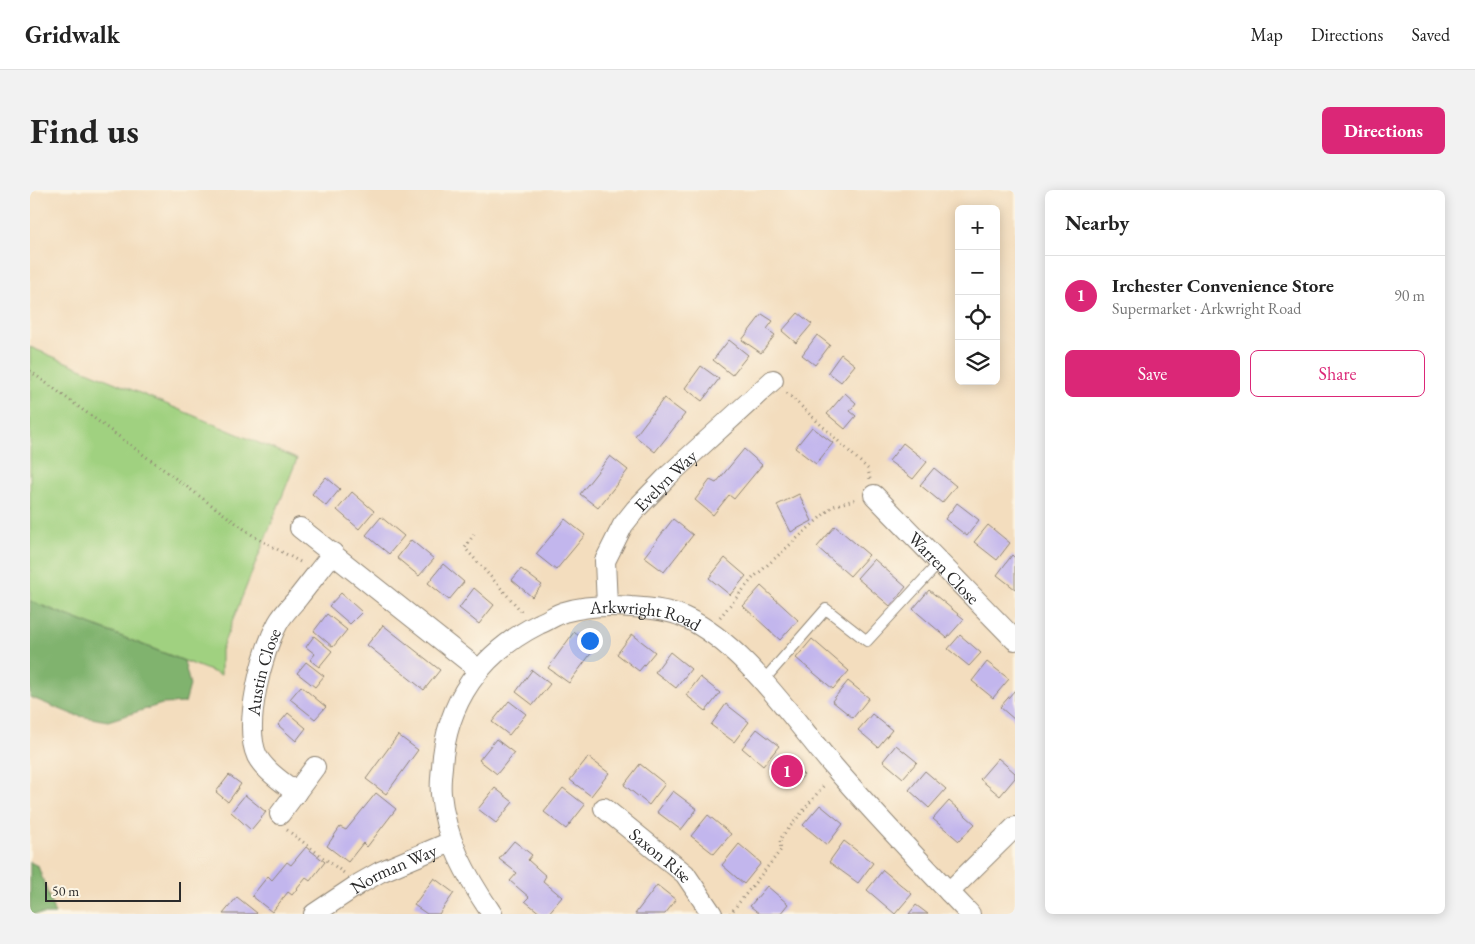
<!DOCTYPE html>
<html lang="en">
<head>
<meta charset="utf-8">
<style>
	:root { --surface:#fff; --page:#f2f2f2; --text:#222; --muted:#767676; --line:#e0e0e0; --accent:#db2777 }
	body { margin:0; font-family:"EB Garamond",serif; background:var(--page); color:var(--text) }
	.controls { position:absolute; right:15px; top:15px; display:grid; overflow:hidden; border-radius:8px; box-shadow:0 2px 12px #0003 }
	.controls button { width:45px; height:45px; display:grid; place-items:center; padding:0; border:0; border-bottom:1px solid var(--line); background:var(--surface); color:var(--text); font:25px sans-serif }
	.scale { position:absolute; left:15px; bottom:12px; width:136px; box-sizing:border-box; padding-left:5px; border:2px solid #2b2b2b; border-top:0; font-size:14px; line-height:18px; white-space:nowrap; color:#2b2b2b; -webkit-text-stroke:4px #fcf5e5; paint-order:stroke }
	.you { position:absolute; left:559px; top:450px; width:18px; height:18px; margin:-12px; border:4px solid #fff; border-radius:50%; background:#1a73e8; box-shadow:0 0 0 8px #1a73e833 }
	.badge { display:grid; place-items:center; width:32px; height:32px; border-radius:50%; background:var(--accent); color:#fff; font-size:16px; font-weight:700 }
	.pin { position:absolute; translate:-50% -50%; border:2px solid #fff; box-shadow:0 1px 5px #0006 }
	.list { margin:0; padding:0; list-style:none }
	h2 { display:flex; justify-content:space-between; align-items:center; height:65px; margin:0; padding:0 20px; font-size:21px }
	h2 small { font-size:16px; font-weight:400; color:var(--muted) }
	.list li { display:grid; grid-template-columns:32px 1fr auto; gap:15px; align-items:center; box-sizing:border-box; height:80px; padding:0 20px; border-top:1px solid var(--line) }
	.list b { display:block; font-size:19px; white-space:nowrap }
	.list p { margin:0; font-size:16px; white-space:nowrap; color:var(--muted) }
	.list em { font-size:16px; font-style:normal; color:var(--muted) }
	.actions { display:flex; gap:10px; padding:15px 20px }
	.actions a { flex:1; padding:11px 0; border:1px solid var(--accent); border-radius:8px; text-align:center; font-size:18px; color:var(--accent) }
	.actions .main { background:var(--accent); color:#fff }
	.icon { flex:none; width:28px; height:28px; fill:none; stroke:currentColor; stroke-width:2; stroke-linecap:round; stroke-linejoin:round }
	.map { position:relative; flex:none; width:985px; height:724px; overflow:hidden; border-radius:8px }
	header { display:flex; align-items:center; gap:30px; box-sizing:border-box; height:70px; padding:0 25px; background:var(--surface); border-bottom:1px solid var(--line) }
	header strong { font-size:24px }
	nav { display:flex; gap:28px; margin-inline-start:auto; font-size:18px }
	.intro { display:flex; align-items:center; justify-content:space-between; box-sizing:border-box; height:120px; padding:0 30px }
	h1 { margin:0; font-size:35px }
	.button { padding:12px 22px; border-radius:8px; background:var(--accent); color:#fff; font-size:18px; font-weight:700 }
	main { display:flex; gap:30px; padding:0 30px }
	aside { flex:1; background:var(--surface); border-radius:8px; box-shadow:0 2px 12px #0003 }
	.map>svg:first-child { display:block }
	.green { fill:#a0d180; stroke:#667e56 }
	.forest { fill:#80b36e; stroke:#566f4c }
	.building { fill:#c2b6ed }
	.lines { fill:none; stroke-linecap:round; stroke-linejoin:round }
	.service-casing { stroke:#8f8474; stroke-width:12 }
	.minor-casing { stroke:#8f8474; stroke-width:22 }
	.path { stroke:#8f8474; stroke-width:3; stroke-dasharray:1 4; stroke-linecap:butt }
	.service { stroke:#fff; stroke-width:10 }
	.minor { stroke:#fff; stroke-width:20 }
	.labels { text-anchor:middle; dominant-baseline:central; stroke-width:4; stroke-linejoin:round; paint-order:stroke }
	.street-label { font-size:18px; fill:#2b2b2b; stroke:#fcf5e5 }
</style>
</head>
<body>
<header>
<strong>Gridwalk</strong>
<nav><a>Map</a><a>Directions</a><a>Saved</a></nav>
</header>
<div class="intro"><h1>Find us</h1><a class="button">Directions</a></div>
<main>
<div class="map">
<svg width="985" height="724" viewBox="0 0 985 724">
	<rect width="100%" height="100%" fill="#fcf5e5"/>
	<filter id="ink" filterUnits="userSpaceOnUse"><feTurbulence type="fractalNoise" baseFrequency=".02" numOctaves="2"/><feDisplacementMap in="SourceGraphic" scale="10" xChannelSelector="R" yChannelSelector="G"/><feConvolveMatrix kernelMatrix="1 2 1 2 8 2 1 2 1" color-interpolation-filters="sRGB"/></filter>
	<filter id="wash" filterUnits="userSpaceOnUse"><feTurbulence type="fractalNoise" baseFrequency=".0096" numOctaves="4" result="noise"/><feDisplacementMap in="SourceGraphic" scale="20" xChannelSelector="R" yChannelSelector="G"/><feGaussianBlur stdDeviation="1.12" result="paint"/><feColorMatrix in="noise" values="0 0 0 0 0 0 0 0 0 0 0 0 0 0 0 0 0 1.4 0 .05"/><feComposite in="paint" operator="in"/></filter>
	<g filter="url(#wash)">
		<rect width="100%" height="100%" fill="#f3ddbe"/>
		<path class="green" d="M0,157L267,269L191,460V485L0,411Z"/>
		<g class="forest">
			<path d="M0,411L154,471L160,495L155,513L132,514L78,531L44,525L0,507Z"/>
			<path d="M0,672L8,676L25,724H0Z"/>
		</g>
		<g id="blocks">
			<g class="building">
				<path d="M768,123L782,134L766,153L752,141Z"/>
				<path d="M732,124L743,131L737,139L745,145L731,163L712,150Z"/>
				<path d="M787,145L800,155L785,175L772,165Z"/>
				<path d="M699,150L718,165L702,185L683,170Z"/>
				<path d="M811,164L825,175L811,192L798,182Z"/>
				<path d="M671,176L689,189L672,211L655,198Z"/>
				<path d="M815,203L826,213L820,221L826,226L815,239L797,224Z"/>
				<path d="M634,208L655,224L625,262L605,246Z"/>
				<path d="M782,237L803,253L786,274L765,258Z"/>
				<path d="M873,253L897,272L883,289L859,271Z"/>
				<path d="M714,259L732,275L704,309L699,305L683,325L665,310L680,290L686,293Z"/>
				<path d="M580,266L598,280L568,318L550,304Z"/>
				<path d="M904,278L926,296L912,313L890,295Z"/>
				<path d="M296,287L310,299L296,316L282,304Z"/>
				<path d="M322,302L344,321L329,339L307,320Z"/>
				<path d="M769,304L782,331L761,342L747,315Z"/>
				<path d="M927,313L949,330L937,346L915,329Z"/>
				<path d="M351,327L374,346L359,364L336,345Z"/>
				<path d="M535,329L555,345L526,380L506,364Z"/>
				<path d="M643,329L663,345L634,382L614,367Z"/>
				<path d="M958,335L980,353L967,370L944,352Z"/>
				<path d="M805,336L839,365L820,386L787,357Z"/>
				<path d="M381,350L404,369L389,386L367,368Z"/>
				<path d="M982,365L985,368V399L967,385Z"/>
				<path d="M695,368L716,386L700,405L679,388Z"/>
				<path d="M844,369L876,397L860,416L827,388Z"/>
				<path d="M413,374L434,392L419,410L398,393Z"/>
				<path d="M491,379L512,395L502,407L482,390Z"/>
				<path d="M731,396L768,430L750,450L713,416Z"/>
				<path d="M444,398L464,415L449,434L429,418Z"/>
				<path d="M899,400L934,429L917,448L883,419Z"/>
				<path d="M311,403L332,422L320,434L299,416Z"/>
				<path d="M297,424L317,440L303,457L284,441Z"/>
				<path d="M353,435L410,480L394,500L337,455Z"/>
				<path d="M544,442L565,458L539,493L518,478Z"/>
				<path d="M602,444L625,462L609,481L587,464Z"/>
				<path d="M930,445L951,463L939,476L918,459Z"/>
				<path d="M284,446L302,461L289,477L280,470L285,464L276,457Z"/>
				<path d="M782,449L819,481L803,499L766,468Z"/>
				<path d="M640,462L661,479L646,498L625,482Z"/>
				<path d="M276,472L294,486L285,497L267,483Z"/>
				<path d="M957,472L979,489L963,508L942,491Z"/>
				<path d="M502,480L520,494L503,515L486,502Z"/>
				<path d="M670,487L690,503L676,521L656,505Z"/>
				<path d="M818,491L839,508L823,528L802,511Z"/>
				<path d="M271,496L296,517L285,529L260,509Z"/>
				<path d="M985,500V530L970,517Z"/>
				<path d="M479,511L496,524L479,545L462,532Z"/>
				<path d="M696,514L719,532L704,552L681,535Z"/>
				<path d="M258,523L276,538L266,551L248,535Z"/>
				<path d="M842,524L862,540L848,557L828,540Z"/>
				<path d="M727,539L749,556L733,576L712,558Z"/>
				<path d="M368,545L388,560L356,604L336,589Z"/>
				<path d="M466,549L484,563L467,584L449,570Z"/>
				<path d="M866,555L887,572L873,588L853,571Z"/>
				<path d="M750,565L774,585L763,598L740,578Z"/>
				<path d="M558,567L579,583L561,606L540,590Z"/>
				<path d="M968,568L985,583V588L970,606L950,589Z"/>
				<path d="M610,574L635,594L619,615L594,595Z"/>
				<path d="M895,581L916,599L899,618L879,600Z"/>
				<path d="M199,585L211,594L198,612L186,602Z"/>
				<path d="M465,598L483,612L466,633L448,619Z"/>
				<path d="M533,598L555,615L536,639L514,622Z"/>
				<path d="M643,601L667,619L651,640L627,622Z"/>
				<path d="M346,603L366,619L337,657L333,653L318,672L297,656L310,637L316,640Z"/>
				<path d="M215,605L236,622L221,640L201,622Z"/>
				<path d="M919,611L945,634L929,651L903,629Z"/>
				<path d="M790,615L813,634L797,655L773,635Z"/>
				<path d="M678,625L701,644L684,664L661,646Z"/>
				<path d="M484,651L502,665L498,670L516,686L513,691L532,707L518,724H511L495,711L499,707L480,691L487,683L469,669Z"/>
				<path d="M814,651L843,673L828,693L799,672Z"/>
				<path d="M709,654L731,673L714,694L692,675Z"/>
				<path d="M276,657L295,672L280,691L276,688L262,705L258,702L242,722L222,706L238,686L242,690L257,672L261,675Z"/>
				<path d="M853,680L882,704L865,724L837,700Z"/>
				<path d="M404,688L424,703L409,724H397L384,715Z"/>
				<path d="M627,695L646,710L635,724H605Z"/>
				<path d="M737,696L758,714L750,724H730L720,716Z"/>
				<path d="M207,707L227,723L226,724H193Z"/>
				<path d="M886,715L898,724H879Z"/>
			</g>
		</g>
	</g>
	<g filter="url(#ink)">
		<use href="#blocks" fill-opacity="0" stroke="#8f8474" stroke-width="1"/>
		<g class="lines">
			<defs>
				<path id="service" d="M733,491L796,419L837,451L910,372"/>
				<g id="minor">
					<path id="s1" d="M844,305L985,450"/>
					<path d="M270,338L449,480"/>
					<path id="s2" d="M577,415L575,371L593,335L605,320L638,286L743,190"/>
					<path id="s3" d="M266,603C253,592 235,581 227,566C213,535 232,462 248,433C253,424 261,416 267,409C279,394 291,378 303,363"/>
					<path id="s4" d="M574,618L655,684L682,724"/>
					<path d="M250,624L285,577"/>
					<path d="M919,702L985,637"/>
					<path id="s5" d="M284,724L329,694L350,682L421,652"/>
					<path id="s6" d="M462,724C437,687 415,649 411,604C410,595 411,586 412,577C416,512 451,463 509,434C517,431 525,425 534,422C555,416 579,415 601,417C618,418 639,420 654,427C714,454 762,529 804,577C848,628 894,676 940,724"/>
				</g>
			</defs>
			<use href="#service" class="service-casing"/>
			<use href="#minor" class="minor-casing"/>
			<g class="path">
				<path d="M0,181L225,347L272,373"/>
				<path d="M757,203L838,279L840,289"/>
				<path d="M444,344L435,358L493,423"/>
				<path d="M690,427L723,388L803,316L827,309"/>
				<path d="M257,640L314,683"/>
				<path d="M700,724L751,660L750,649L795,594"/>
			</g>
			<use href="#service" class="service"/>
			<use href="#minor" class="minor"/>
		</g>
	</g>
	<g class="labels">
		<g class="street-label">
			<text stroke="none"><textPath href="#s2" startOffset="146">Evelyn Way</textPath></text>
			<text stroke="none"><textPath href="#s1" startOffset="101">Warren Close</textPath></text>
			<text stroke="none"><textPath href="#s6" startOffset="451">Arkwright Road</textPath></text>
			<text stroke="none"><textPath href="#s3" startOffset="140">Austin Close</textPath></text>
			<text stroke="none"><textPath href="#s4" startOffset="74">Saxon Rise</textPath></text>
			<text stroke="none"><textPath href="#s5" startOffset="92">Norman Way</textPath></text>
		</g>
	</g>
</svg>
<div class="controls">
<button>+</button>
<button>−</button>
<button><svg class="icon" aria-label="locate" viewBox="0 0 24 24"><circle cx="12" cy="12" r="6"/><path d="M12 2v4M12 18v4M2 12h4M18 12h4"/></svg></button>
<button><svg class="icon" aria-label="layers" viewBox="0 0 24 24"><path d="M12 4l9 5-9 5-9-5zM3 14l9 5 9-5"/></svg></button>
</div>
<div class="scale">50 m</div>
<div class="you"></div>
<div class="pin badge" style="left:757px;top:581px">1</div>
</div>
<aside>
<h2>Nearby<small></small></h2>
<ul class="list">
<li><span class="badge">1</span><div><b>Irchester Convenience Store</b><p>Supermarket · Arkwright Road</p></div><em>90 m</em></li>
</ul>
<div class="actions"><a class="main">Save</a><a>Share</a></div>
</aside>
</main>
</body>
</html>
